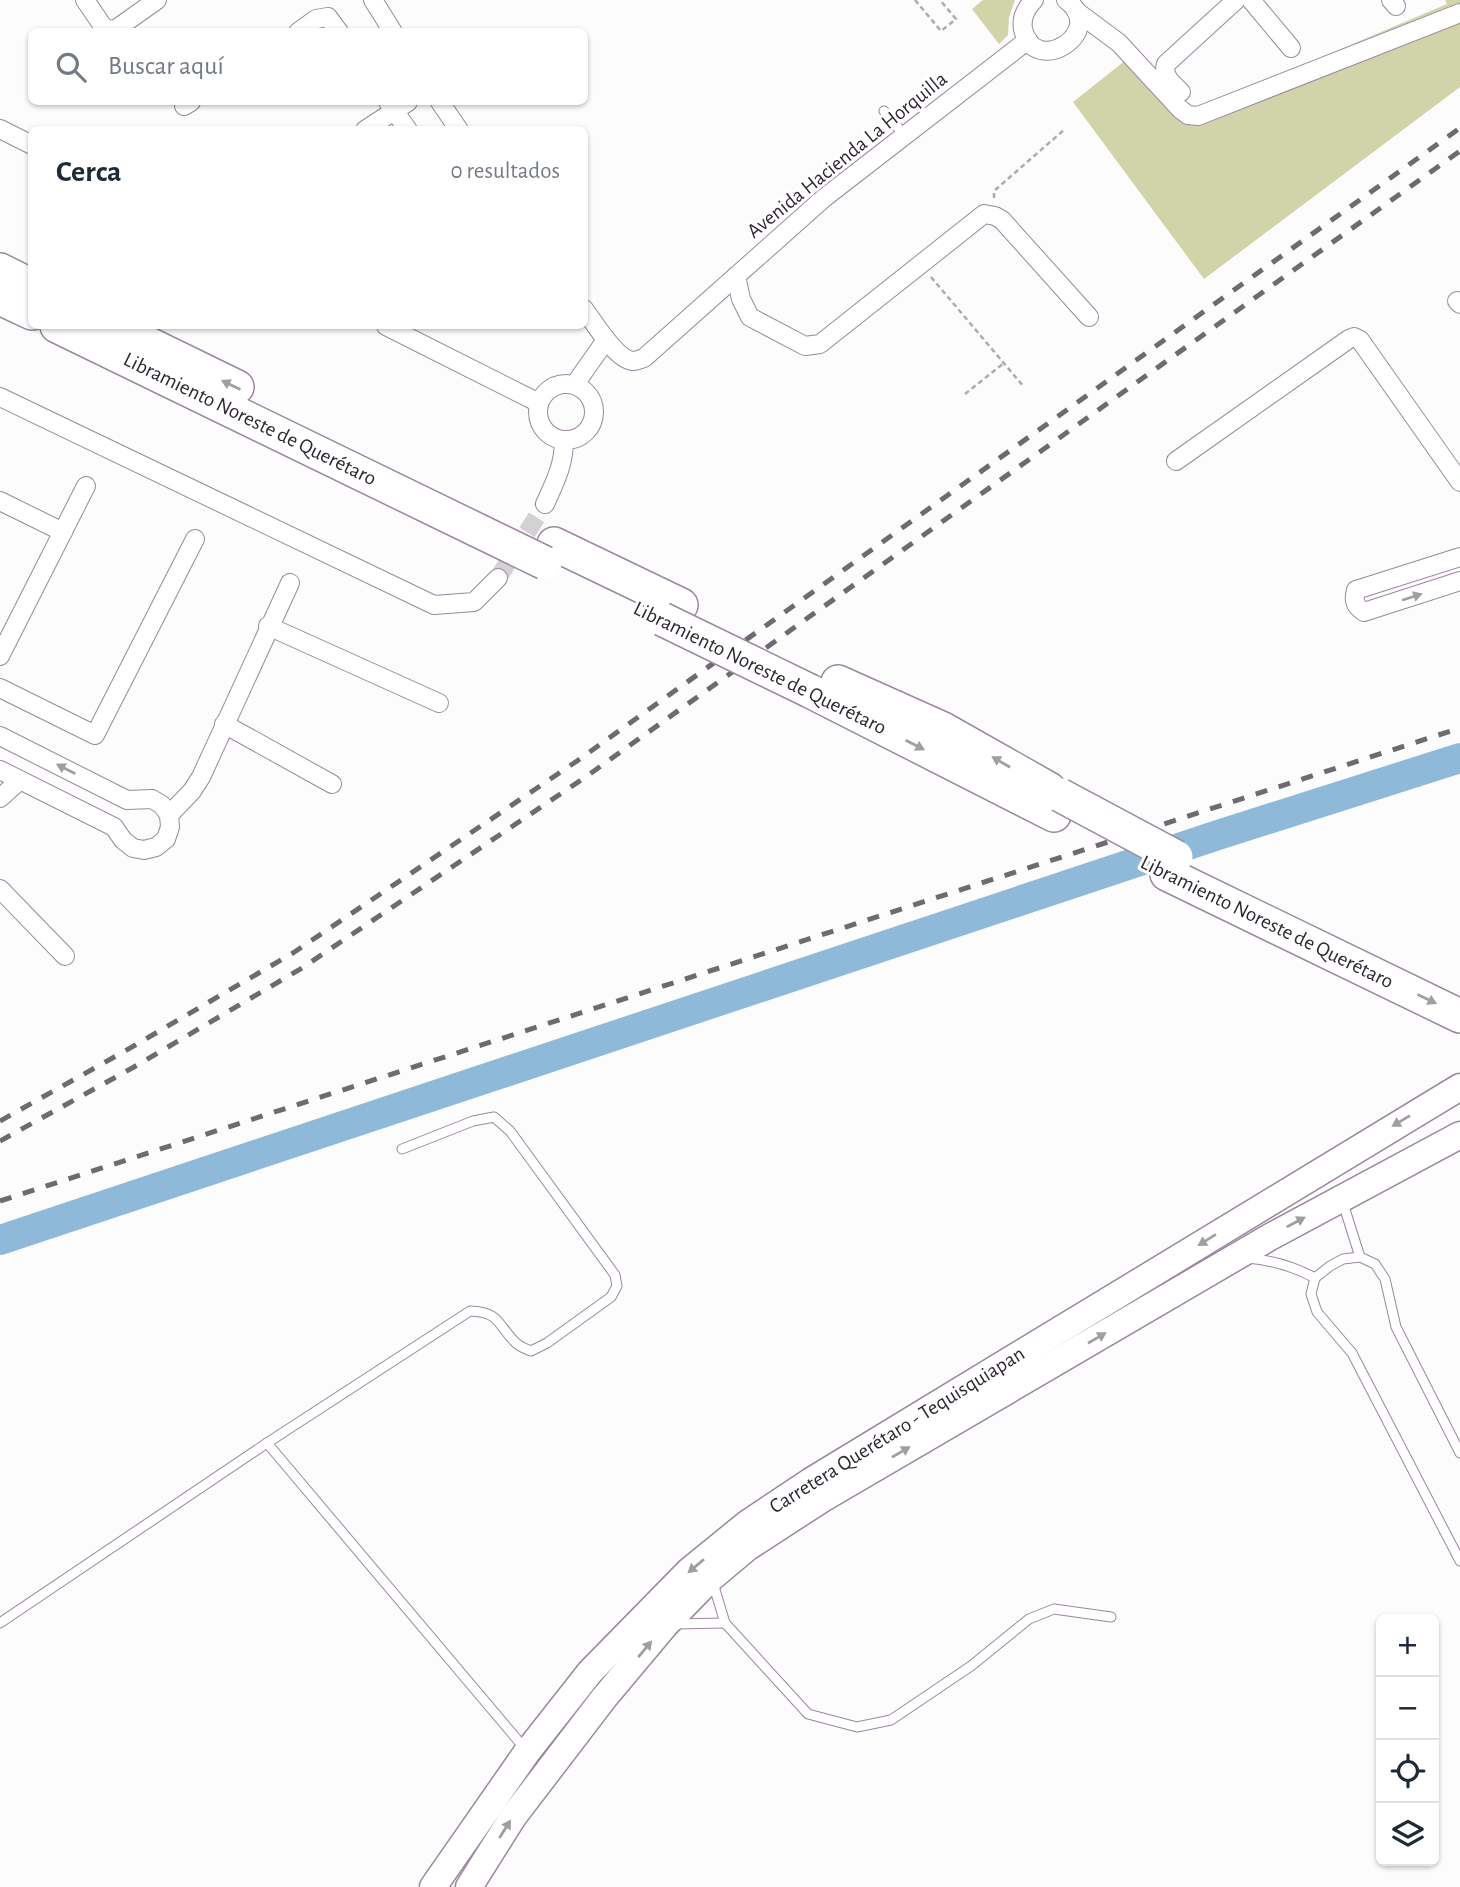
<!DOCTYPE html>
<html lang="es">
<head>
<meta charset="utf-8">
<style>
	:root { --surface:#fff; --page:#f2f2f3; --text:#1f2937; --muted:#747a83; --line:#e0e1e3 }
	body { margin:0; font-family:"Alegreya Sans",sans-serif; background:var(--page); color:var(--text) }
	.controls { position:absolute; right:21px; bottom:21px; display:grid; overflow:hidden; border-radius:10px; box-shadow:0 2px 5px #0004 }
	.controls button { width:63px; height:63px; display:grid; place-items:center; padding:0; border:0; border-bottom:2px solid var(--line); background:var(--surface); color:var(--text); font:35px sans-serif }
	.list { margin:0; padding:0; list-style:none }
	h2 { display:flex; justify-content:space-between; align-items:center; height:91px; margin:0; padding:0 28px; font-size:30px }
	h2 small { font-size:23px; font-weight:400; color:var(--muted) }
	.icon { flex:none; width:38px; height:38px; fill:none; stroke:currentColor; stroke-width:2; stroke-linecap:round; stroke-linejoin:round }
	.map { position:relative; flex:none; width:1460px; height:1887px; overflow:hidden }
	.search { position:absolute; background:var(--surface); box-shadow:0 2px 5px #0004; left:28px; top:28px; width:560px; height:77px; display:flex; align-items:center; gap:18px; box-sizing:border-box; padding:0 24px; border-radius:10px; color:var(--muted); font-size:26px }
	.panel { position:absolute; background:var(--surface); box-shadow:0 2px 5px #0004; left:28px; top:126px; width:560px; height:203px; border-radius:10px }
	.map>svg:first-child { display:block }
	.green { fill:#d1d4a9 }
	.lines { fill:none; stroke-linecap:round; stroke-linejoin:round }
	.river { stroke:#8fb9d8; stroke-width:30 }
	.minor-tunnel { stroke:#d2d1d3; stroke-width:18; stroke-dasharray:18 9; stroke-linecap:butt }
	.service-casing { stroke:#9b87a0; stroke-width:11 }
	.minor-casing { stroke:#9b87a0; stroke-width:20 }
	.secondary-casing { stroke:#9b87a0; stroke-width:29 }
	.motorway-casing { stroke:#9b87a0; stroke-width:36 }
	.path { stroke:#adabae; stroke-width:2.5; stroke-dasharray:5 3.5; stroke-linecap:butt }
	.service { stroke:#fff; stroke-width:9 }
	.minor { stroke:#fff; stroke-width:18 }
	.secondary { stroke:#fff; stroke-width:26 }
	.motorway { stroke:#fff; stroke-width:33 }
	.rail { stroke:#6f6a71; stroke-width:5; stroke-dasharray:12 12; stroke-linecap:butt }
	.motorway-bridge-casing { stroke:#9b87a0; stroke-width:36; stroke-linecap:butt }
	.motorway-bridge { stroke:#fff; stroke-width:33 }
	.oneway { fill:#a19ea2 }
	.labels { text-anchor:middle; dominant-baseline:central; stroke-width:6; stroke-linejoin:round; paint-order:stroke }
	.street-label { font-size:21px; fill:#2f2731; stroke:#fff }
</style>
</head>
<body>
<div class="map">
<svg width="1460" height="1887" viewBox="0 0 1460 1887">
	<rect width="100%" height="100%" fill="#fbfcfb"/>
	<g class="green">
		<path d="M983,0H1015L1009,17L1008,35L999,44L972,9Z"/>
		<path d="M1445,0H1460V87L1204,279L1073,102L1131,56L1183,116L1447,4Z"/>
	</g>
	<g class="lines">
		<path class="river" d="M0,1240L1218,835L1460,758"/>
		<path class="minor-tunnel" d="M498,578L545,504"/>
		<defs>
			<g id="service">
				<path d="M884,111L905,136"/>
				<path d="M1342,1200L1360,1257L1375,1264L1385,1279L1396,1327L1460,1453"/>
				<path d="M1360,1257L1343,1259L1330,1266L1315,1278L1311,1294L1317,1312L1352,1353L1460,1561"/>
				<path d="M1247,1258C1272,1260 1293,1266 1315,1278"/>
				<path d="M267,1443L526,1750"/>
				<path d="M713,1583L725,1623L808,1714L857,1727L891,1720L971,1666L1029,1619L1054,1609L1111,1617"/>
				<path d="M0,1623L267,1443L470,1311C501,1312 497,1325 516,1343C520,1347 526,1349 531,1351L547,1343L611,1297L617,1286L615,1275L510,1131L494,1117L473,1121L402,1149"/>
				<path d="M674,1624L725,1623"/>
			</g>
			<g id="minor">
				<path d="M85,0L102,25L107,30L116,29L157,0"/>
				<path d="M373,0L393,32"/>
				<path d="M1034,0C1026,8 1021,17 1023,29C1034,79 1109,31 1066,0"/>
				<path d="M1251,0L1291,48"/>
				<path d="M1391,0L1396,6"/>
				<path d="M1076,11L1119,43L1180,109L1188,115L1198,116L1460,13"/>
				<path d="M298,32L316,19L328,17L339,32"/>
				<path d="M1181,92C1173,84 1162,76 1166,64L1236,0"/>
				<path d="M388,102L408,130"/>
				<path d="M440,102L459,130"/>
				<path d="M184,106L191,102"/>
				<path d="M0,129L32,145"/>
				<path d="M365,130L408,102"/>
				<path d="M736,276L741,299L750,317L805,346L820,344L984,214L995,216L1002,220L1089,317"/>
				<path d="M1457,301L1460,304"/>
				<path d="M584,309C594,322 616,360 633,361C637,361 640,359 644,358L824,198L1028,40"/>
				<path d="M386,326L539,403"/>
				<circle cx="566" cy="412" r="28"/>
				<path d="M575,384L606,340"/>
				<path d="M0,397L434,605L474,602L498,578"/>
				<path d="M1176,461L1349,339L1354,337L1360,340L1460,482"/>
				<path d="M0,501L63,532"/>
				<path d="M545,504C555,482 564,465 564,440"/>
				<path d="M1460,557L1356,590C1353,601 1355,606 1364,612L1460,581"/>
				<path d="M268,626L439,703"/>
				<path d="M0,656L86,486"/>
				<path d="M0,688L95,735L195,539"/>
				<path d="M224,724L332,784"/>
				<path d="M0,736L127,800L152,799L162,805L169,815L170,827L166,839L156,847L144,850L133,848L123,840L114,827L0,770"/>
				<path d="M0,798L20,780"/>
				<path d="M169,815L192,791L201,777L290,583"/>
				<path d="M0,889L65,956"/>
			</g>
			<g id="secondary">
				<path d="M433,1887L527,1752L590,1672L689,1571L748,1523L811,1481L1460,1087"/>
				<path d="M469,1887L513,1817L604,1698L666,1624L711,1578L748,1547L822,1499L1270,1237L1460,1135"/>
			</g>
			<g id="motorway">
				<path d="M0,270L32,286"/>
				<path d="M0,298L32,313"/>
				<path d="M57,326L477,530"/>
				<path d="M112,326L237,387"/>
				<path d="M554,544L681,605"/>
				<path d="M838,682L943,729L1049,789"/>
				<path d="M810,691L1054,815"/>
				<path d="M1167,874L1460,1016"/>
			</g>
		</defs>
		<use href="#service" class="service-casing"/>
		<use href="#minor" class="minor-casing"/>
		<use href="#secondary" class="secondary-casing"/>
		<use href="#motorway" class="motorway-casing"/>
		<g class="path">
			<path d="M915,0L941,31L956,19L940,0"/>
			<path d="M994,198V191L1065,129"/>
			<path d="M931,277L1024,387"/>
			<path d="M965,394L1004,363"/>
		</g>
		<use href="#service" class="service"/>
		<use href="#minor" class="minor"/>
		<use href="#secondary" class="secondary"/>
		<use href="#motorway" class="motorway"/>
		<g class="rail">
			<path d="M0,1121L125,1051L293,953L577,761L1460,128"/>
			<path d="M0,1141L134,1067L302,968L587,776L1460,151"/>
			<path d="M0,1201L1460,728"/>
		</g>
		<defs>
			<g id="motorway-bridge">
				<path d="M477,530L545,563"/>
				<path d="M662,619L810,691"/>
				<path d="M1060,795L1176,857"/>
			</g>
		</defs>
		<use href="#motorway-bridge" class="motorway-bridge-casing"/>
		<use href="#motorway-bridge" class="motorway-bridge"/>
	</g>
	<defs><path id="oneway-solid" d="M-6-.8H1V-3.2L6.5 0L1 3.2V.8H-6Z" transform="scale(1.75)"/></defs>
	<g class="oneway">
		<use href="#oneway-solid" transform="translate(231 385) rotate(-154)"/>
		<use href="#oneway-solid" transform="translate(1412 597) rotate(-18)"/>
		<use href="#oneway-solid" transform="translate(915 745) rotate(27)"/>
		<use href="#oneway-solid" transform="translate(1001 762) rotate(-150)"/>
		<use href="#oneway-solid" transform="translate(66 769) rotate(-153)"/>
		<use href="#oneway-solid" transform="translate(1427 999) rotate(26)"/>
		<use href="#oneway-solid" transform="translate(1401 1121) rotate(149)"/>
		<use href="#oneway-solid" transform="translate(1296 1222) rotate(-28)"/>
		<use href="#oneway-solid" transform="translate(1207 1240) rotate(148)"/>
		<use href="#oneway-solid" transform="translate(1097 1338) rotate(-30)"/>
		<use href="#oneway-solid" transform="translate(901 1452) rotate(-30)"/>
		<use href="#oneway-solid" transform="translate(696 1566) rotate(140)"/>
		<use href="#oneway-solid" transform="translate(645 1649) rotate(-50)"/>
		<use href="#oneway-solid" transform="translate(505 1829) rotate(-58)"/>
	</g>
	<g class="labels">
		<g class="street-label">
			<text transform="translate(847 155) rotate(-39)">Avenida Hacienda La Horquilla</text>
			<text transform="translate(250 419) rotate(26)">Libramiento Noreste de Querétaro</text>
			<text transform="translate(760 668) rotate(26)">Libramiento Noreste de Querétaro</text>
			<text transform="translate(1267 922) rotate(26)">Libramiento Noreste de Querétaro</text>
			<text transform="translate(897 1430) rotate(-32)">Carretera Querétaro - Tequisquiapan</text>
		</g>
	</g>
</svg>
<div class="controls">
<button>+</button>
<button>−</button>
<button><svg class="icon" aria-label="locate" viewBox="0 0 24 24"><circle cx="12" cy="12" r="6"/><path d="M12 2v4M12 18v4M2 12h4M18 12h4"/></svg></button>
<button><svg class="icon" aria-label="layers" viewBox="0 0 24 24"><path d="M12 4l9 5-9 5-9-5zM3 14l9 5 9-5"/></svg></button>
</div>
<div class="search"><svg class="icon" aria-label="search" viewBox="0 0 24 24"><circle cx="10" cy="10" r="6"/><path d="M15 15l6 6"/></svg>Buscar aquí</div>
<section class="panel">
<h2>Cerca<small>0 resultados</small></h2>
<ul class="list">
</ul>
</section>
</div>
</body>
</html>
